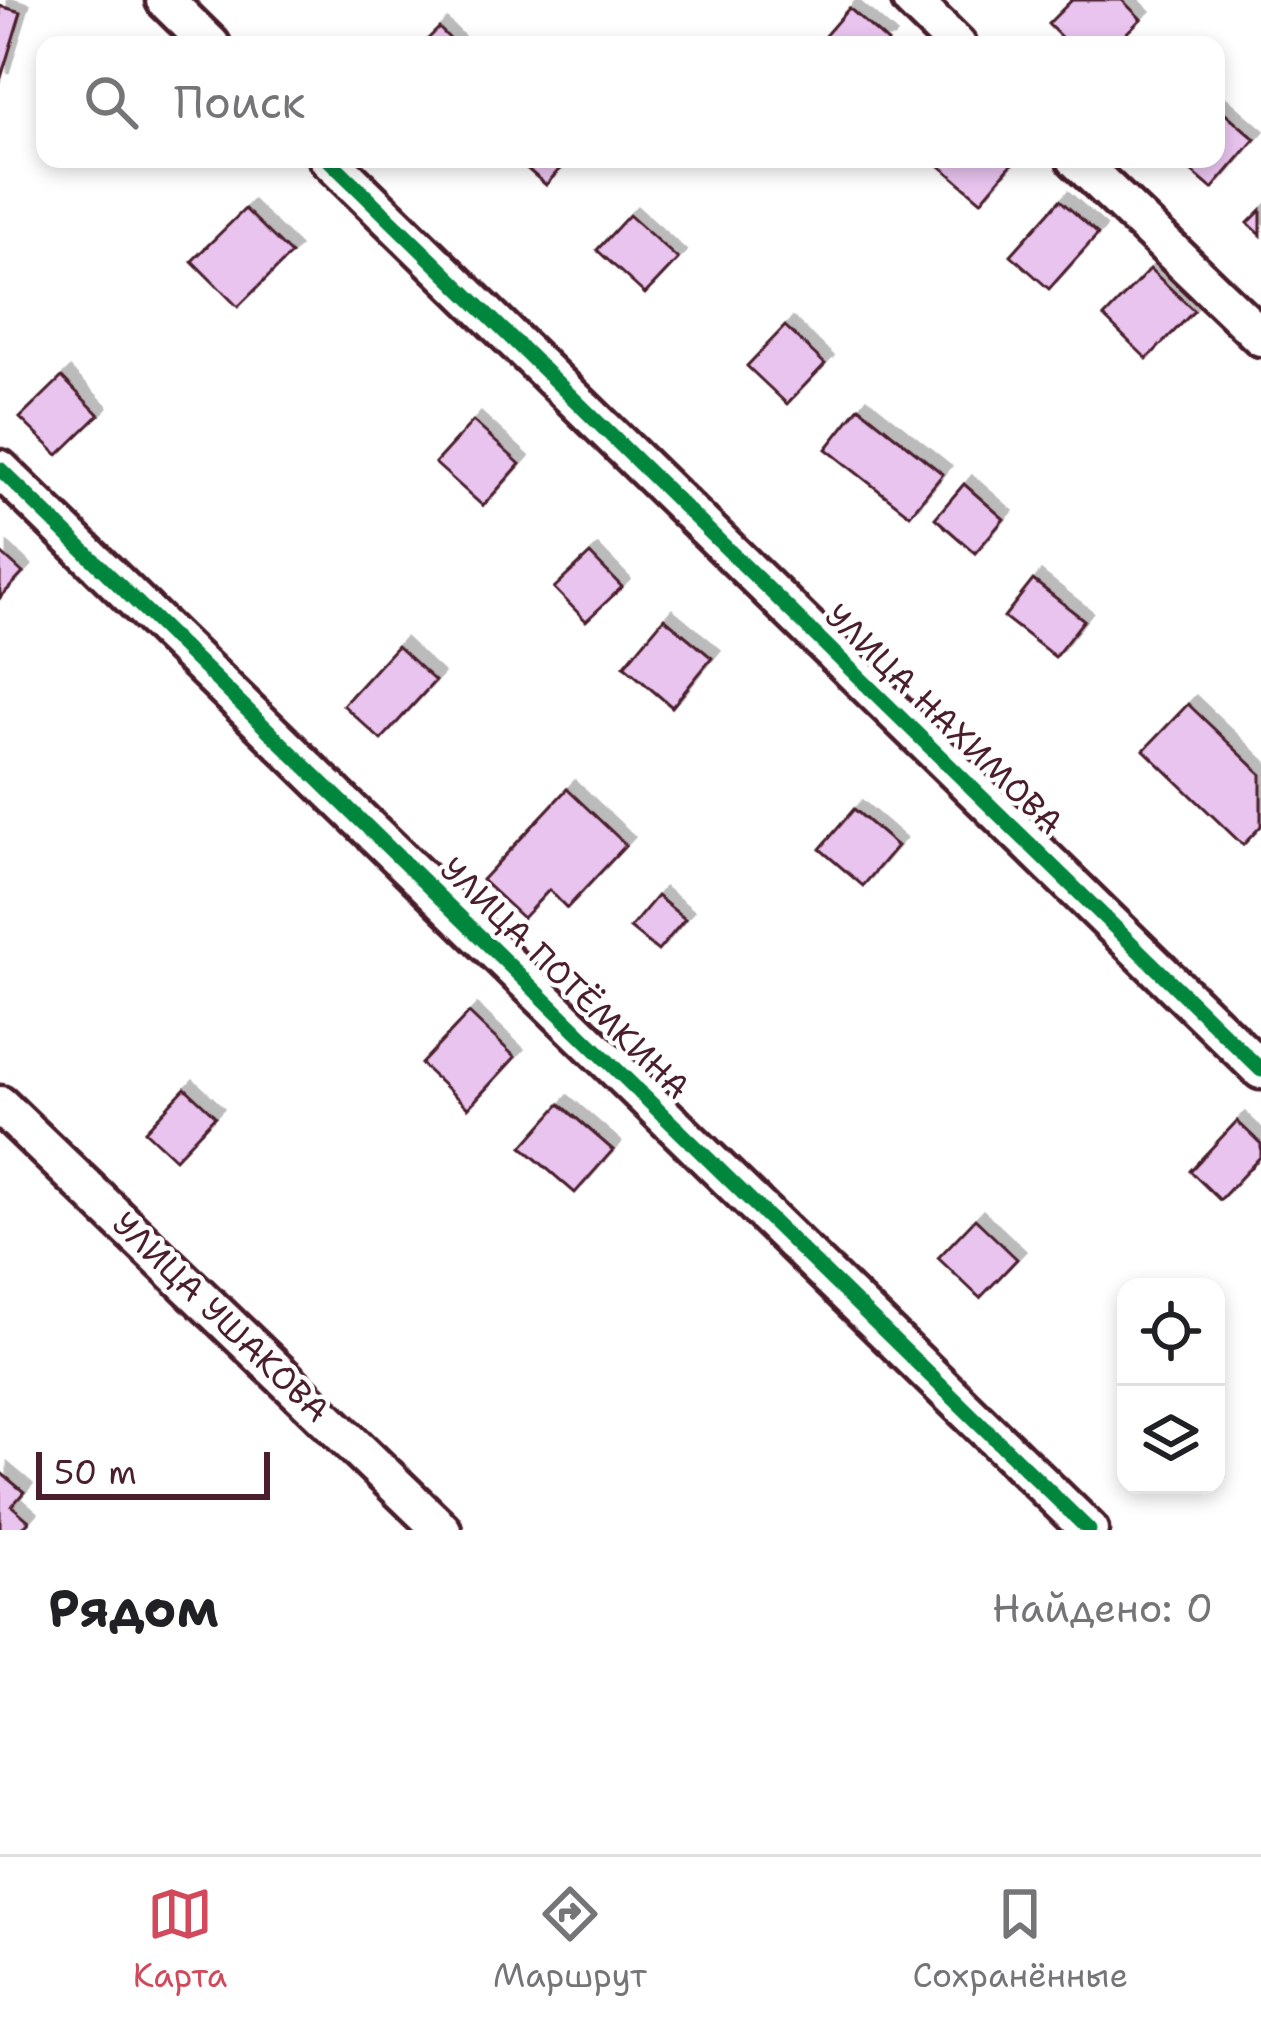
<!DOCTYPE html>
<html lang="ru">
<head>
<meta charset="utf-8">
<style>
	:root { --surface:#fff; --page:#f6f6f6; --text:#202124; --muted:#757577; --line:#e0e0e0; --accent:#d1495b }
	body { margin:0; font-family:"Shantell Sans",sans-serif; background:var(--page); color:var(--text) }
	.controls { position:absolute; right:36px; bottom:36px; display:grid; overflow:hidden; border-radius:24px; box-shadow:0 6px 18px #0003 }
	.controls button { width:108px; height:108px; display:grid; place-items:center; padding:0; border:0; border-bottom:3px solid var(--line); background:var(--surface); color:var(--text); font:60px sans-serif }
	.scale { position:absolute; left:36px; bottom:30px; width:234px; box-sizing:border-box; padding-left:12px; border:6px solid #4a1f2b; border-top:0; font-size:33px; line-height:42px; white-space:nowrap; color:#4a1f2b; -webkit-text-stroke:9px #fff; paint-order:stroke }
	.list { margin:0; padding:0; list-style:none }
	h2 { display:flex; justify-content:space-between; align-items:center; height:156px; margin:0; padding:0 48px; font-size:51px }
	h2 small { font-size:39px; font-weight:400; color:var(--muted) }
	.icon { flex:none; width:66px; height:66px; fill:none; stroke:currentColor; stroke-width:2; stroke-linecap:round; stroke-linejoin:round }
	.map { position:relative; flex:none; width:1261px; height:1530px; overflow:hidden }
	.search { position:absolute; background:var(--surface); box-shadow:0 6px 18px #0003; left:36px; right:36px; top:36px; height:132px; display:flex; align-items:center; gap:30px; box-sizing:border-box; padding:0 42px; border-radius:24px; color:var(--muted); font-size:45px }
	.sheet { height:324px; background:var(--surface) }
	nav { display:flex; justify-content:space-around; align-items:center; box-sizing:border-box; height:168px; border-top:3px solid var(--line); background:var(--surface); font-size:33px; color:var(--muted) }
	nav a { display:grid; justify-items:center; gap:6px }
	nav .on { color:var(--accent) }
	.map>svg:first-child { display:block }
	.building { fill:#e9c4ef; stroke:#4a1f2b; stroke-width:3; filter:url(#shadow) }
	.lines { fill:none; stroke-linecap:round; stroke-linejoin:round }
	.street-casing { stroke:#4a1f2b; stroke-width:45 }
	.street { stroke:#fff; stroke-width:36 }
	.cycleway-casing { stroke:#fff; stroke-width:22 }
	.cycleway { stroke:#00873e; stroke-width:15 }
	.labels { text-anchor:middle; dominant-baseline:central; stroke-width:9; stroke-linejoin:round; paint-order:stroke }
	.street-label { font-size:33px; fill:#4a1f2b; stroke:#fff }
</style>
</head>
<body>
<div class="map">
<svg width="1261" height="1530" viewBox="0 0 1261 1530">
	<defs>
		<filter id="shadow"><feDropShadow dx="8" dy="-8" stdDeviation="0" flood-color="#0004"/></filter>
	</defs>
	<rect width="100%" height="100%" fill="#fff"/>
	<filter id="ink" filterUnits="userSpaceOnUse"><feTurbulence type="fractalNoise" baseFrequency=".00833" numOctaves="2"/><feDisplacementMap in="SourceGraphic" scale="24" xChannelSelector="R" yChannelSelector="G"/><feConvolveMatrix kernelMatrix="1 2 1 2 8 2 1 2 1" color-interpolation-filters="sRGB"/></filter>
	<g filter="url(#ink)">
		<g class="building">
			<path d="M1072,0H1122L1141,19L1114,45H1069L1048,24Z"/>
			<path d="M0,6L21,12L0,81Z"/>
			<path d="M849,8L888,42L885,45H817Z"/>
			<path d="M439,28L456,45H422Z"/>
			<path d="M1216,105L1255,139L1212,189L1177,159H1216Z"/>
			<path d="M516,159H568L546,185Z"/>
			<path d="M936,159H1016L981,201L934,161Z"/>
			<path d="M1060,200L1098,234L1049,289L1011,255Z"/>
			<path d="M245,209L291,254L238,307L192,261Z"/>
			<path d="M1261,210V235L1248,223Z"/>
			<path d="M629,215L678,259L645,294L597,250Z"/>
			<path d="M1150,269L1194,311L1147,359L1104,317Z"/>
			<path d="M785,326L825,364L787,404L747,366Z"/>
			<path d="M62,377L99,415L58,455L20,418Z"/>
			<path d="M859,407L943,474L910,515L826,449Z"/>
			<path d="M473,421L520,464L483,506L435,463Z"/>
			<path d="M964,484L1004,519L975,553L935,518Z"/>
			<path d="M0,552L23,573L0,598Z"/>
			<path d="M590,554L622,587L586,621L554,588Z"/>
			<path d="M1033,580L1084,620L1055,657L1004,617Z"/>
			<path d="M664,618L712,658L672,707L624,666Z"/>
			<path d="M397,646L435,681L381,740L343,705Z"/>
			<path d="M1188,704L1261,774V826L1243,845L1144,750Z"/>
			<path d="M567,789L626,845L567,908L549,890L523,918L482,880Z"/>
			<path d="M854,809L897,846L863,886L820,849Z"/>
			<path d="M657,896L685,919L658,951L630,928Z"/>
			<path d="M469,1013L515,1057L468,1108L421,1064Z"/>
			<path d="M185,1088L215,1116L175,1159L145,1131Z"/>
			<path d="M560,1104L613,1150L575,1193L522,1147Z"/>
			<path d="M1237,1121L1261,1144V1156L1220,1200L1190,1171Z"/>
			<path d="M975,1219L1017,1259L980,1298L938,1258Z"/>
			<path d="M0,1472L24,1492L12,1506L29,1521L21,1530H0Z"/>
		</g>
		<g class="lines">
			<defs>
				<g id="street">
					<path d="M165,0L211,45"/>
					<path d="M911,0L957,45"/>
					<path d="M328,159L1261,1070"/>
					<path d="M1076,159L1261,337"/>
					<path d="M0,469L1089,1530"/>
					<path d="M0,1105L442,1530"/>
				</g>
			</defs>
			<use href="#street" class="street-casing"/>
			<use href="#street" class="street"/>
			<defs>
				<g id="cycleway">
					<path d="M328,159L1261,1070"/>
					<path d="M0,469L1089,1530"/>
				</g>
			</defs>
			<use href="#cycleway" class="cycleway-casing"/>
			<use href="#cycleway" class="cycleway"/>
		</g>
	</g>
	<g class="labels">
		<g class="street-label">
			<text transform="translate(944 719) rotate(44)">УЛИЦА НАХИМОВА</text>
			<text transform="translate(565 978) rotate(44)">УЛИЦА ПОТЁМКИНА</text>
			<text transform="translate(221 1317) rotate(44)">УЛИЦА УШАКОВА</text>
		</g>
	</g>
</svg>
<div class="controls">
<button><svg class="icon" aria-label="locate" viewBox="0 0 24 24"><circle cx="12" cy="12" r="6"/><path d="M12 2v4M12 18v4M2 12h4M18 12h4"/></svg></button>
<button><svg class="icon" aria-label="layers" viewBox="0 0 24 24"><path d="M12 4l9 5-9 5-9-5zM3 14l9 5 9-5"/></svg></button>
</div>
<div class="scale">50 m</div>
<div class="search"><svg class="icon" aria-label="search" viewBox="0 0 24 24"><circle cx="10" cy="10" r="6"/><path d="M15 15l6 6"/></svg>Поиск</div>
</div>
<section class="sheet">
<h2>Рядом<small>Найдено: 0</small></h2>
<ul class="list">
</ul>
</section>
<nav>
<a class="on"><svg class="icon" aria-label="map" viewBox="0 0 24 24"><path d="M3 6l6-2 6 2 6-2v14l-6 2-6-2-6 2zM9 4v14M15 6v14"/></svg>Карта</a>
<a><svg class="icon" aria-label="directions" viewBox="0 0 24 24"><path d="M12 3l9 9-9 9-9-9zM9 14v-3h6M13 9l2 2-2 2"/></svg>Маршрут</a>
<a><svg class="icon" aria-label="saved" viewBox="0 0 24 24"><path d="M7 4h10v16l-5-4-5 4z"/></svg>Сохранённые</a>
</nav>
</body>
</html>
